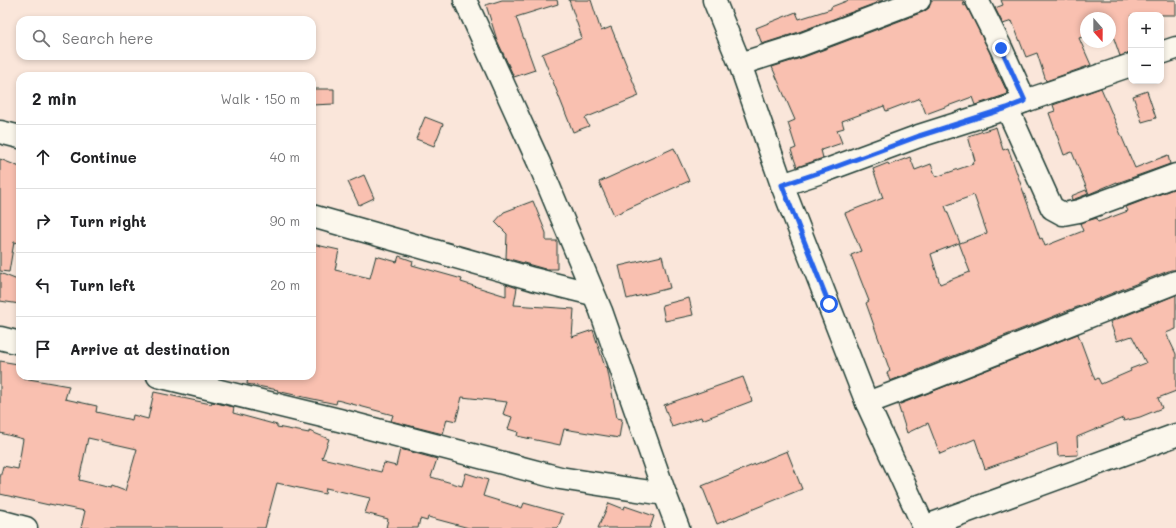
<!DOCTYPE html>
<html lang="en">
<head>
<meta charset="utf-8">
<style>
	:root { --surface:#fff; --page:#f2f2f2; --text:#202124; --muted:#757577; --line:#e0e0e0 }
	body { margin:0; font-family:Mali,sans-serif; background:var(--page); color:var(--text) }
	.controls { position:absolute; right:12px; top:12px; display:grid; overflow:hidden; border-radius:8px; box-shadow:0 2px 6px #0003 }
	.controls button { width:36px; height:36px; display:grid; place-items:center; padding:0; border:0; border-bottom:1px solid var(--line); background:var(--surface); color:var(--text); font:20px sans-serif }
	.compass { position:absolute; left:1080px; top:12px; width:36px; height:36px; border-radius:50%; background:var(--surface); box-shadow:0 2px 6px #0003; rotate:159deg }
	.stop { position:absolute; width:12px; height:12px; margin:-9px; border:3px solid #2563eb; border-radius:50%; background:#fff }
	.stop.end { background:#2563eb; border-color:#fff; box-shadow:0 1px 4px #0008 }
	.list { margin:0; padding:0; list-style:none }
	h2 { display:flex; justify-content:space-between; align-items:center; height:52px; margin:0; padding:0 16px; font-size:17px }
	h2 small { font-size:13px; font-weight:400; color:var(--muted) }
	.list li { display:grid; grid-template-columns:26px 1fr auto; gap:12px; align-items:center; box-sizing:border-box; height:64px; padding:0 16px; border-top:1px solid var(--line) }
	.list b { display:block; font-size:15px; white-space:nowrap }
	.list em { font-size:13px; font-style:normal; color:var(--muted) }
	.icon { flex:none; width:22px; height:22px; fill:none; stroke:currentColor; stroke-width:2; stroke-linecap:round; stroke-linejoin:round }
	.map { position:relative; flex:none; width:1176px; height:528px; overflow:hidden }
	.search { position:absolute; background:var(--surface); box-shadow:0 2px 6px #0003; left:16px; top:16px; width:300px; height:44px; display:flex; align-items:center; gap:10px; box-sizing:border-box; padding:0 14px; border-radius:12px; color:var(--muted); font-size:15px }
	.panel { position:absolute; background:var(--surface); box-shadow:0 2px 6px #0003; left:16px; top:72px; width:300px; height:308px; border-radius:12px }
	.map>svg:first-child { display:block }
	.building { fill:#f9c0b0; stroke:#1f3d34; fill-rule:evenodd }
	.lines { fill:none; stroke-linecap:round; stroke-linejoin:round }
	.minor-casing { stroke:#1f3d34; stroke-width:25 }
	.tertiary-casing { stroke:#1f3d34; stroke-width:25 }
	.minor { stroke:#fbf7ec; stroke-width:22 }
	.tertiary { stroke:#fbf7ec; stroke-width:22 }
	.route { stroke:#2563eb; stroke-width:5 }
</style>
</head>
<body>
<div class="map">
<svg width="1176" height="528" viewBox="0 0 1176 528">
	<rect width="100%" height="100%" fill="#fae6da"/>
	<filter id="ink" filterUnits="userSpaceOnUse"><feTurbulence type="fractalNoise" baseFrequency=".025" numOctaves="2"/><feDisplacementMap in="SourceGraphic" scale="8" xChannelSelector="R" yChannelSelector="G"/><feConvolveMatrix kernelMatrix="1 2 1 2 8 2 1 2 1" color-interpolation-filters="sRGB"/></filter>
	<g filter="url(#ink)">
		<g class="building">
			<path d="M502,0H557L558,4L516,17L535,70L514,77L497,40L486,5Z"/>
			<path d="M569,0H591L601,31L611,27L639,96L585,118L589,126L573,132L542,54L582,38Z"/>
			<path d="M849,0H884L796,33L762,44L756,28L796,12L799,19L831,9V7Z"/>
			<path d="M931,0H963L964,6L966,5L990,53L999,77H1000L1008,94L975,105L972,97L926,114L920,98L886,111L884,106L842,121L844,128L837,130L842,143L821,150L823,158L797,167L791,150L796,148L788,123L795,120L772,67L804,57L923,12L929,8Z"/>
			<path d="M1001,0H1176V15H1131V53L1120,56L1110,27V18H1086V36L1079,38L1091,65L1046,81L1037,53L1026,57L1012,21L1003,24L995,8L1003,5Z"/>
			<path d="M1101,88L1135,168L1168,155L1170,164L1117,183V182L1089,194L1072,152L1064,155L1049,113L1055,111L1053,105Z"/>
			<path d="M312,89H334V104L312,105Z"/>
			<path d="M1147,91L1156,118L1142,122L1133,96Z"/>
			<path d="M425,117L443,124L434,146L416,139Z"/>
			<path d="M996,127L1003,150L1008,148L1040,239L1042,238L1045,246L1083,231L1080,223L1097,218L1098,222L1128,211L1126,207L1176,188V270H1171L890,381L887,373L890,371L866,303L869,301L851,255L861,251L845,213L883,198L873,169L888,163L889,165L910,157L915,170L931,164L936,177L973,164L972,162L975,161L968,136ZM974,195L987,233L960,243L945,206ZM959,243L970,272L940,284L931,254Z"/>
			<path d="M674,148L689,181L614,215L599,182Z"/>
			<path d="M0,159L20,167V243L14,242L9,272L0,271Z"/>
			<path d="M364,175L374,198L359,205L348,182Z"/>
			<path d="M1086,190L1088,194L1072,200L1071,196Z"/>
			<path d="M533,201L546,233V241H557V269H545L506,258L507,234L495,222L504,212Z"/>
			<path d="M312,244L339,250L335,270L370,278L376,256L397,262L399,256L413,261L412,265L462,279L461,282L506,296V284L517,288L514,305L574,309L572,337L593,330L605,367H607L617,418L622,419L619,438L564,429L560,445L517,436L518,432L508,429L512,417L503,414L507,402L462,397L456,421L447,419L443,434L391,421L393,415L337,400L336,404L299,396L277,391L278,390L247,384L248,376H312Z"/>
			<path d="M662,256L670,288L627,299L619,266Z"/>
			<path d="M0,273L20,281V304L0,301Z"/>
			<path d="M1176,295V329L1166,333L1176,354V391L1158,398L1162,408L1140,417L1124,421L1123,418L1077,437L1078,455L1058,456L1057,443L985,469L975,439L940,454L928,423L907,433L898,405L1078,334L1095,380L1098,378L1101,384L1131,371L1130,369L1146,363L1132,336L1117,341L1110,322Z"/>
			<path d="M689,298L693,315L665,321L662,305Z"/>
			<path d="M0,361L18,364V369L20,370V376H23V378L69,386L65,399L97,406L96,412L132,420L133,415L148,419L154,392L211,404L212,402L234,407L233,413L277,425V427L309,433V431L329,439L322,458L381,472L384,463L396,466L400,449L437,459L431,477L462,486L466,473L488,480L483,496L522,508L524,503L563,514L558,528H469L428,517L427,521L420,519L418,528H386L388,519L365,513L370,498L326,488L325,494L277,483L265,528H81L85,511L49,504V505L0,494V478L3,466L18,469L23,439L0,433ZM88,438L137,449L125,491L112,486L111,488L79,480Z"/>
			<path d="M743,377L752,401L702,420L701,417L672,427L664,405Z"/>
			<path d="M787,451L802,489L717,524L702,486Z"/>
			<path d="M609,503L624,509L625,506L654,516L650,528H598Z"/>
		</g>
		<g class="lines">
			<defs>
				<g id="minor">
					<path d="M465,0L539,163L601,311L665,494L678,528"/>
					<path d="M977,0L1001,48L1025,101"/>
					<path d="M1161,53L1176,48"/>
					<path d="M740,64L800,45L919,0"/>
					<path d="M1007,108L1052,208L1063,214L1079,211L1176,175"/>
					<path d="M0,132L20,137"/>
					<path d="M782,185L827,170L919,136L1007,108L1025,101L1131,65"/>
					<path d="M312,216L533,279L593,294"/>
					<path d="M0,338L20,343"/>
					<path d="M158,376L339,420L560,478L630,489L665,494"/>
					<path d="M867,403L923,382L1176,282"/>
					<path d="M0,521L26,528"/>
				</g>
				<path id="tertiary" d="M714,0L740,64L782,185L867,403L924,527L1176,435"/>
			</defs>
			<use href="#minor" class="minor-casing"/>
			<use href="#tertiary" class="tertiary-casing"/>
			<use href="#minor" class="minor"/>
			<use href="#tertiary" class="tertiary"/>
		</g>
	</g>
	<g class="lines" filter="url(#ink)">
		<path class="route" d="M829,304L782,185L827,170L919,136L1007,108L1025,101L1001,48"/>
	</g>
</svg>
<div class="controls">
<button>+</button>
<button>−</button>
</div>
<svg class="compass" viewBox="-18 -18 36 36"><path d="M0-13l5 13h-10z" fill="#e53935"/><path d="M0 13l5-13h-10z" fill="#757577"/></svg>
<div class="stop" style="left:829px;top:304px"></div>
<div class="stop end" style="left:1001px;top:48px"></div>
<div class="search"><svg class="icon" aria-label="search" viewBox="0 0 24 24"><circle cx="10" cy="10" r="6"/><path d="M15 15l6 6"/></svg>Search here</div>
<section class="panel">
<h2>2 min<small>Walk · 150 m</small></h2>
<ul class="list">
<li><svg class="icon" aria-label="ahead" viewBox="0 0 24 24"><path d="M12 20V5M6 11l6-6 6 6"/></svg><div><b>Continue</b></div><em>40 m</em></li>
<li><svg class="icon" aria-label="right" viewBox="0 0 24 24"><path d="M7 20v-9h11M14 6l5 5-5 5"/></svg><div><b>Turn right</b></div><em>90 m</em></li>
<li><svg class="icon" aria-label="left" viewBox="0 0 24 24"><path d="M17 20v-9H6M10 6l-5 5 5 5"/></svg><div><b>Turn left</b></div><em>20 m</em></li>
<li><svg class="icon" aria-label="arrive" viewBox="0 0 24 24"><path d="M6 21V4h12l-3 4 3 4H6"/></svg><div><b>Arrive at destination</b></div></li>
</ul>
</section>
</div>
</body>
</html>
